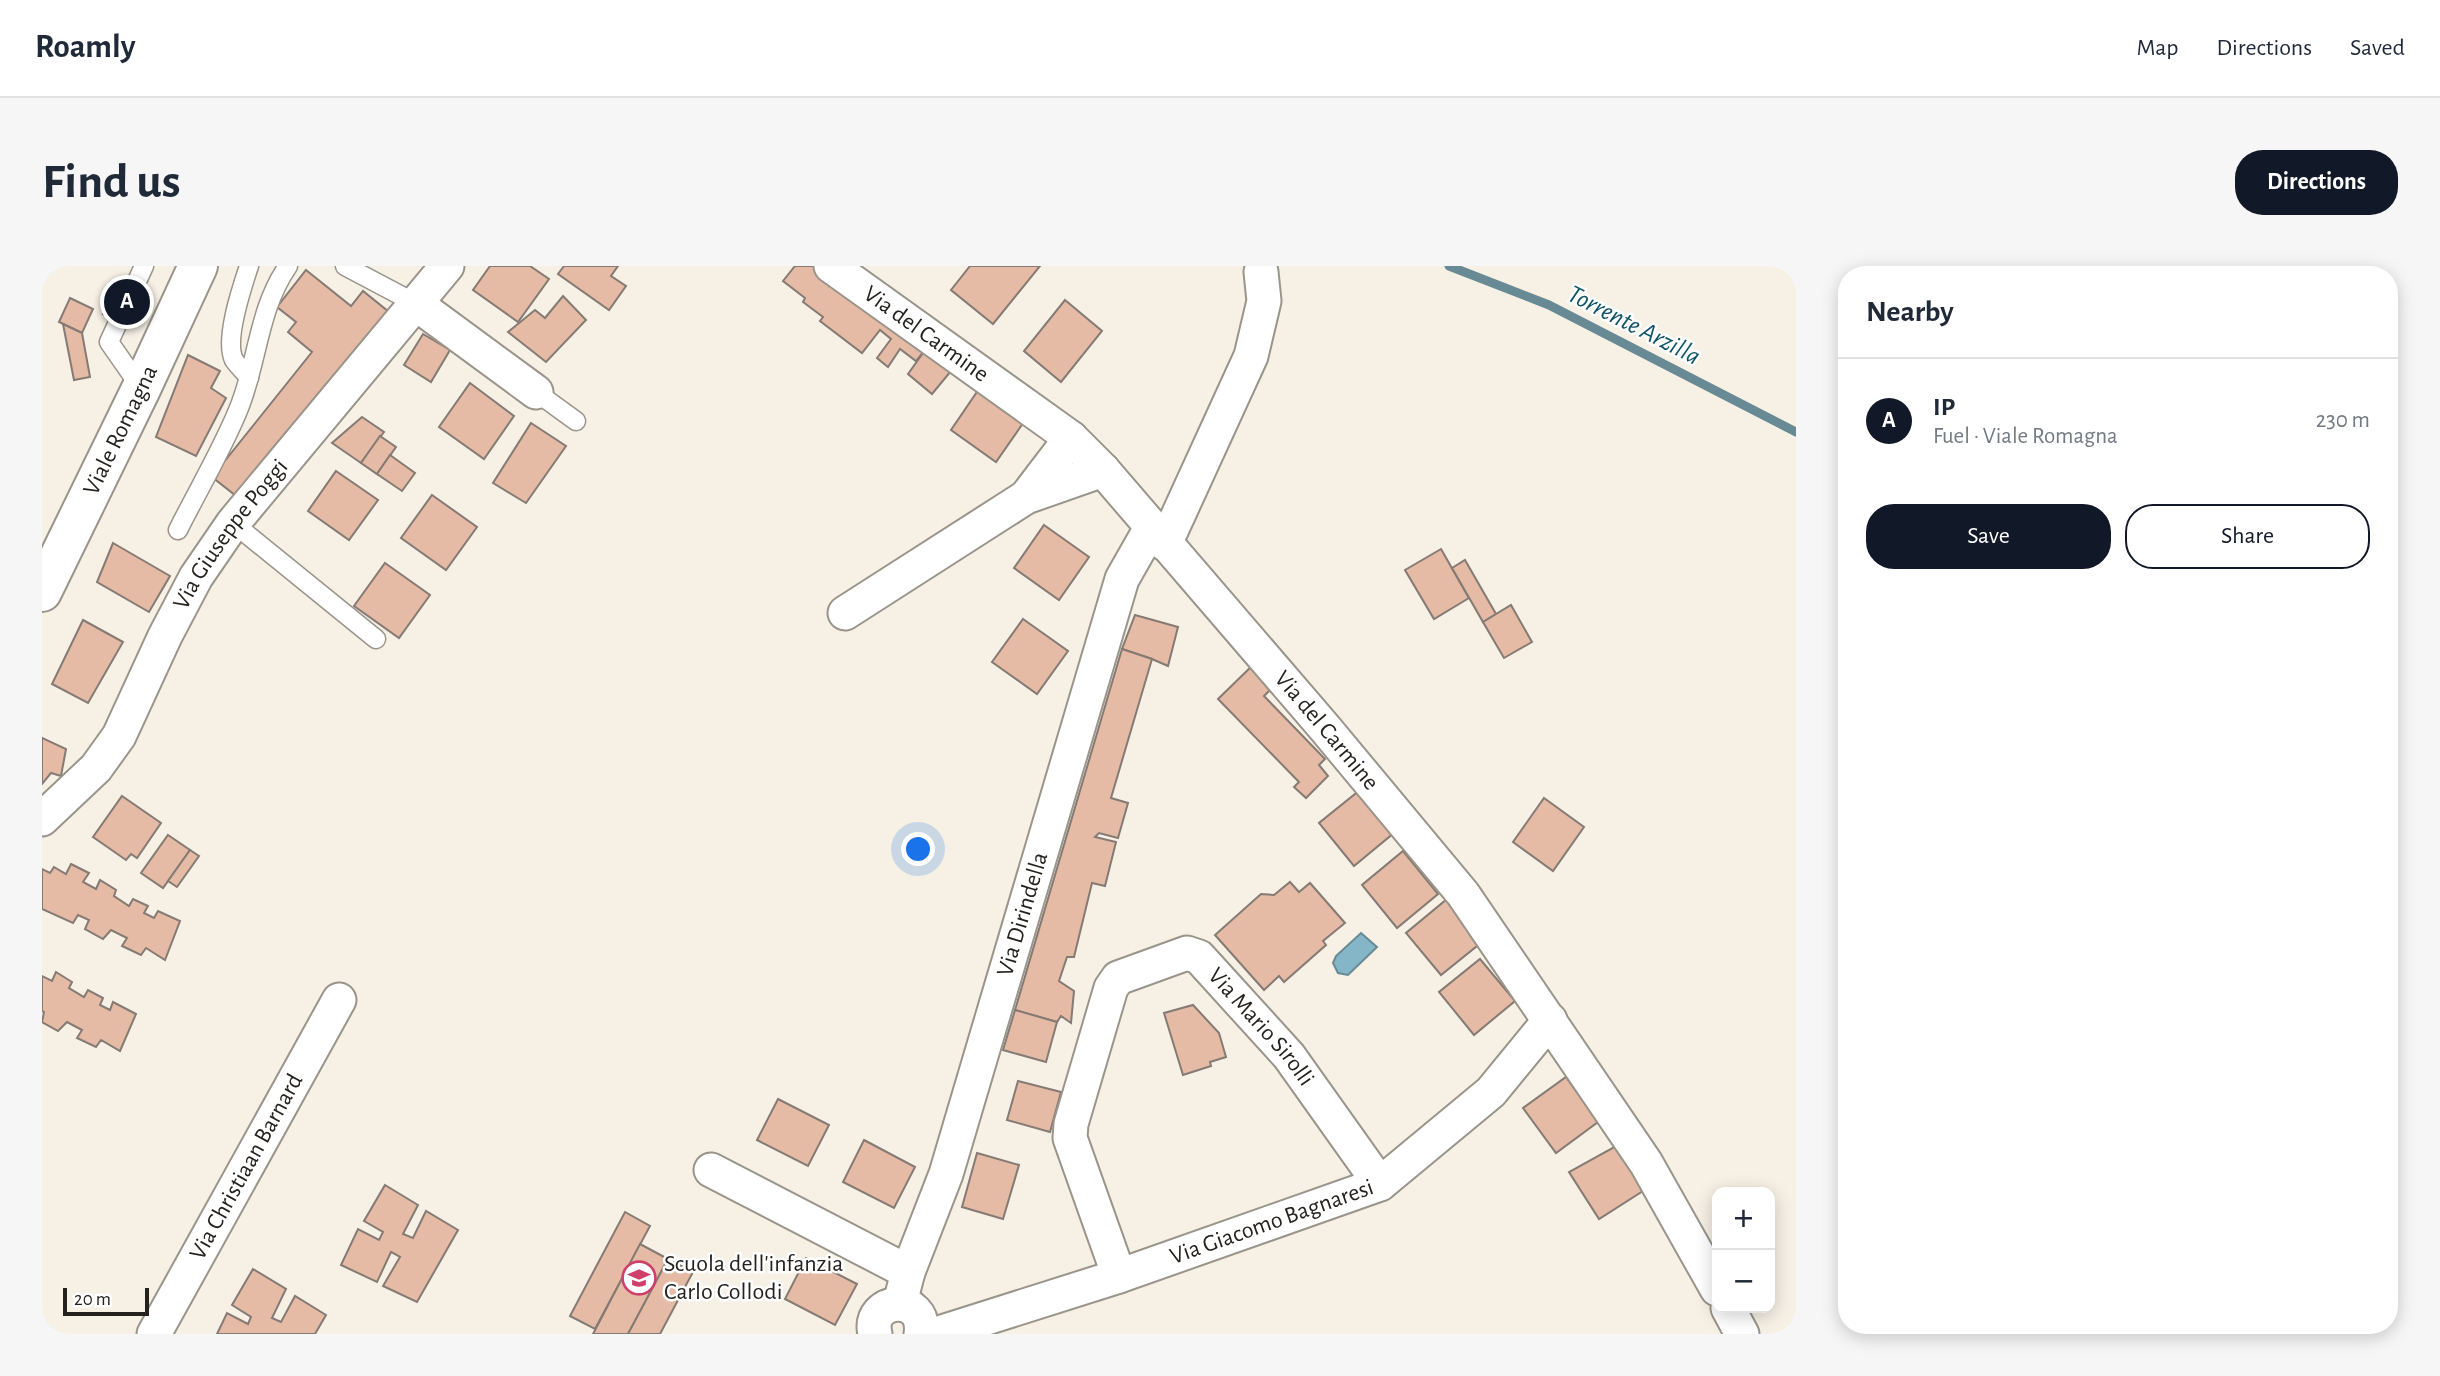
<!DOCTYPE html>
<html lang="en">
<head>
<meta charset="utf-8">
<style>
	:root { --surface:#fff; --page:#f6f6f7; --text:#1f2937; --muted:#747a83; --line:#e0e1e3; --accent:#111827 }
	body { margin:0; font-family:"Alegreya Sans",sans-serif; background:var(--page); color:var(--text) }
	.controls { position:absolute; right:21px; bottom:21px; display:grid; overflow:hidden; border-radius:14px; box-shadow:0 4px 18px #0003 }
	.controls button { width:63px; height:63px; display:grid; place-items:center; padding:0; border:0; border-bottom:2px solid var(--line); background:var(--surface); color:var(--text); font:35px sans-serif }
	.scale { position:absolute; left:21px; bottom:18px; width:86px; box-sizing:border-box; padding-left:7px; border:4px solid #25221e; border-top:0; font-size:19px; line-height:24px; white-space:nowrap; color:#25221e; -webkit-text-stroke:5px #fefefe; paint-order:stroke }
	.you { position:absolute; left:877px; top:584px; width:24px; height:24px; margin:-18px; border:5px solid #fff; border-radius:50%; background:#1a73e8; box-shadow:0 0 0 10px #1a73e833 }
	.badge { display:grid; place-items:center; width:46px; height:46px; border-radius:50%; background:var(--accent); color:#fff; font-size:23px; font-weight:700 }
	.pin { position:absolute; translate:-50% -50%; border:4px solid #fff; box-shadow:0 2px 7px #0006 }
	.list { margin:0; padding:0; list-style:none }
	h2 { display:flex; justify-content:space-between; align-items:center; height:91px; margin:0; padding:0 28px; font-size:30px }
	h2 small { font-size:23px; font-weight:400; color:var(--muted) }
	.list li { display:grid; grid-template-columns:46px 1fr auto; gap:21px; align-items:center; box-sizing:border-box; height:126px; padding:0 28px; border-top:2px solid var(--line) }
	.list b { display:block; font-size:26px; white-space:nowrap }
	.list p { margin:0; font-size:23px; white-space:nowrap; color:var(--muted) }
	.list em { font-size:23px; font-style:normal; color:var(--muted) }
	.actions { display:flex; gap:14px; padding:21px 28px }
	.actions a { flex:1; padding:16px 0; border:2px solid var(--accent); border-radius:28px; text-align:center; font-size:24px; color:var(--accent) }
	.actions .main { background:var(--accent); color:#fff }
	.map { position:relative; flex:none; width:1754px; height:1068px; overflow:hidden; border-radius:28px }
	header { display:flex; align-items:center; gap:42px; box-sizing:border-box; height:98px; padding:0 35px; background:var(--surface); border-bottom:2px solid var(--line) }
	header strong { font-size:33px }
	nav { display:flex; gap:38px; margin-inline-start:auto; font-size:24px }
	.intro { display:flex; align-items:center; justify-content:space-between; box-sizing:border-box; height:168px; padding:0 42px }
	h1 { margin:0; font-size:49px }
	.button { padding:18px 32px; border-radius:28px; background:var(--accent); color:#fff; font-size:24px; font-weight:700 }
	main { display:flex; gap:42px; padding:0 42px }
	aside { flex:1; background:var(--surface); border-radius:28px; box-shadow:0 4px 18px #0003 }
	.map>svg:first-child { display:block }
	.water { fill:#84b6c7; stroke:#688a94; stroke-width:2 }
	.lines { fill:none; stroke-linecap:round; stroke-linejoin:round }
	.stream { stroke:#688a94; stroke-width:9 }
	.building { fill:#e5bba5; stroke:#857a74; stroke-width:2 }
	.lane-casing { stroke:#9a948a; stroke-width:21 }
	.street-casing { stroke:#9a948a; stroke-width:37 }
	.primary-casing { stroke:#9a948a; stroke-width:42 }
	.lane { stroke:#fff; stroke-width:18 }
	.street { stroke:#fff; stroke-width:33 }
	.primary { stroke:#fff; stroke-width:38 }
	.labels { text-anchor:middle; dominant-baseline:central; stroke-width:5; stroke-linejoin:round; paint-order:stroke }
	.street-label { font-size:24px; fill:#25221e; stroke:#fefefe }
	.poi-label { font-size:24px; fill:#25221e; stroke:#fefefe; text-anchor:start }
	.water-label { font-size:26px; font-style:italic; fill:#0f5466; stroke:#fefefe }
</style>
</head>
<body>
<header>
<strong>Roamly</strong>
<nav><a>Map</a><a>Directions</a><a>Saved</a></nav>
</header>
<div class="intro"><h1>Find us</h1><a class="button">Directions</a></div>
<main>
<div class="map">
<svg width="1754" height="1068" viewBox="0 0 1754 1068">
	<rect width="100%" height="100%" fill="#f6f0e5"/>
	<path class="water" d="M1319,667L1335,681L1306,709L1296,707L1291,697L1294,690Z"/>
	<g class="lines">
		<path class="stream" d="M1407,0L1507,39L1754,166"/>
	</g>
	<g class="building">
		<path d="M448,0H488L507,13L476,56L431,24Z"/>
		<path d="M522,0H576L569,10L584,20L567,44L516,8Z"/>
		<path d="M753,0H779L886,80L874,95L858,83L846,101L835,92L849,73L838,64L820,87L778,55L781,51L761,36L763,32L741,15Z"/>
		<path d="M928,0H998L951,58L909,24Z"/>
		<path d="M264,4L309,40L321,25L347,46L198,233L170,211L270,86L246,66L254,56L235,41Z"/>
		<path d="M76,16L105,29L90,61L61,48Z"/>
		<path d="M521,30L544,54L504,96L466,66L493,44L503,52Z"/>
		<path d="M28,32L51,43L40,67L17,56Z"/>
		<path d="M1023,34L1060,65L1019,116L982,85Z"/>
		<path d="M21,58L40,67L48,111L32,114Z"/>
		<path d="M381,68L408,84L389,116L362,99Z"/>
		<path d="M886,80L914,99L890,128L866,108Z"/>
		<path d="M146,89L178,105L169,122L184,132L154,190L114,171Z"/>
		<path d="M428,117L472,150L442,193L397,161Z"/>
		<path d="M939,120L984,153L954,196L909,164Z"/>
		<path d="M320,151L342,166L319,197L290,177Z"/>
		<path d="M489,157L524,180L484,237L451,217Z"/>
		<path d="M338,170L354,181L335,208L319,197Z"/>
		<path d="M348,189L373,207L360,225L335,208Z"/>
		<path d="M294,205L336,234L307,274L266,245Z"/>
		<path d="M390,229L435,261L404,304L359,272Z"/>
		<path d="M1002,259L1047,291L1017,334L972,302Z"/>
		<path d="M71,277L128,310L107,346L55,316Z"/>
		<path d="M1399,283L1427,332L1392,353L1363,304Z"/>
		<path d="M1423,294L1454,348L1441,356L1410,302Z"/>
		<path d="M343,297L388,329L357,372L312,340Z"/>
		<path d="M1469,339L1490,376L1462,392L1441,356Z"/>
		<path d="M1093,349L1136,361L1126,400L1110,393L1080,383Z"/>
		<path d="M981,353L1026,385L995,428L950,396Z"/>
		<path d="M41,354L81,376L46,437L10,418Z"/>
		<path d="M1080,383L1110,393L1069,532L1086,537L1076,572L1057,567L1053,571L1074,576L1063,620L1050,617L1032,691H1025L1017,715L1032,725L1029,757L1019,750L1015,756L973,744Z"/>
		<path d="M1214,396L1234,418L1222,430L1283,493L1277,499L1286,510L1264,532L1252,521L1257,516L1176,433Z"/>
		<path d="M0,472L24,483L19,510L9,507L0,518Z"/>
		<path d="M1318,524L1353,566L1312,600L1277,557Z"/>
		<path d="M80,530L119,557L95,592L89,588L84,594L51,571Z"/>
		<path d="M1502,532L1542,561L1511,605L1471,576Z"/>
		<path d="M126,569L148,584L121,622L99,607Z"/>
		<path d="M148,584L157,590L135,621L126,615Z"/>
		<path d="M1361,585L1396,628L1355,662L1320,619Z"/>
		<path d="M29,598L47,607L41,616L54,623L58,614L74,624L72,630L87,640L91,633L106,640L102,647L112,652L116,645L138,655L123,694L104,682L99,689L80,680L85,672L69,664L61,673L43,663L47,654L36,649L31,657L0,643V603L8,607L12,601L24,608Z"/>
		<path d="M1248,616L1257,626L1268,617L1303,657L1281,675L1284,679L1242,716L1237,710L1222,724L1173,669L1219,628L1232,629Z"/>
		<path d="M1405,633L1440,676L1399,709L1364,667Z"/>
		<path d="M1438,693L1473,735L1432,769L1397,726Z"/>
		<path d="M14,706L30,716L27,722L42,731L46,724L61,732L58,739L68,744L71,736L94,748L78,785L59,774L54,781L35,772L40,764L25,756L16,765L0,756L2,746L0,745V710L10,715Z"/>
		<path d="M1151,739L1177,767L1184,791L1168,796L1169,800L1141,809L1122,747Z"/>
		<path d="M973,744L1015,756L1004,796L961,784Z"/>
		<path d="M1524,811L1556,856L1514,887L1481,842Z"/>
		<path d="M976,815L1019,826L1008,866L965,854Z"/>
		<path d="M736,833L787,859L766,900L715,874Z"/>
		<path d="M822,874L873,901L852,942L801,916Z"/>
		<path d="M1574,880L1601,925L1557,953L1527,906Z"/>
		<path d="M935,887L977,899L961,953L920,941Z"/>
		<path d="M343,919L376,939L361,968L371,972L384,945L416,964L375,1036L341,1020L358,991L349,986L335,1016L299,999L316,963L337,974L341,966L322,955Z"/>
		<path d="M583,946L608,960L553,1063L528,1050Z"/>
		<path d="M598,978L626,993L586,1068H551Z"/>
		<path d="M764,992L815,1018L793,1059L743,1033Z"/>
		<path d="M626,993L651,1006L618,1068H586Z"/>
		<path d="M211,1003L244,1023L230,1052L239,1056L253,1030L284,1049L273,1068H175L185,1047L206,1058L209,1051L190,1039Z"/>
	</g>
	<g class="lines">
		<defs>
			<g id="lane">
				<path d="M207,0C200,21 182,74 192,94C196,100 203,106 207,112"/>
				<path d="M303,0L373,37"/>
				<path d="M99,122L67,76L102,0"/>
				<path d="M494,126L534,155"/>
				<path d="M191,257L334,373"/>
				<path d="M136,264C156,224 180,184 197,142C216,95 216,43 246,0"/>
			</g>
			<g id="street">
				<path id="s1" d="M789,0L1029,172L1061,204L1282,461L1421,628L1604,897L1675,1023"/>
				<path d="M373,37L494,126"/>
				<path d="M984,231L1029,172"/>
				<path d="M1123,278L1209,90L1222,35L1219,6"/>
				<path d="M803,347L984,231L1061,204"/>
				<path id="s2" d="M0,553L54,502L77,470L123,370L154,311L191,257L405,0"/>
				<path d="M669,904L866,1006"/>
				<path id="s3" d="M1077,1010L1028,872L1029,858L1069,722L1076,712L1145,687L1157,691L1247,790L1338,918"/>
				<path id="s4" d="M858,1037L866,1006L904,908L1080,313L1109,262"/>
				<path d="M1686,1042L1700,1068"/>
				<path id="s5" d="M112,1068L297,734"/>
				<path d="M833,1068C824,1031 885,1026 879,1068"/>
				<path id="s6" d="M894,1068L1077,1010L1338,918L1449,826L1508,754"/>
			</g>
			<g id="primary">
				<path id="s7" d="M0,326L99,123L156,0"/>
			</g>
		</defs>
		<use href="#lane" class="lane-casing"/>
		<use href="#street" class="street-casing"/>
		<use href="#primary" class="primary-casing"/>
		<use href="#lane" class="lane"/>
		<use href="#street" class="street"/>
		<use href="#primary" class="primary"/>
	</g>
	<defs>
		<symbol id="school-ring" viewBox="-11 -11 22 22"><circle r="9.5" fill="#fefefe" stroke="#ce406b" stroke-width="1.5"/><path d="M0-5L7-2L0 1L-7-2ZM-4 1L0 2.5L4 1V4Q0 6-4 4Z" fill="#ce406b"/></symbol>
	</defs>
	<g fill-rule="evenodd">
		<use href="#school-ring" x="578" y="993" width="38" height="38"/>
	</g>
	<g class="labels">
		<g class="street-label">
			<text stroke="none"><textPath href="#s1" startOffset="117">Via del Carmine</textPath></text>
			<text stroke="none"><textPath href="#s7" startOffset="180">Viale Romagna</textPath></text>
			<text stroke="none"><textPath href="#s2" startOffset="345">Via Giuseppe Poggi</textPath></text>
			<text stroke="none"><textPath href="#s1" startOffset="684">Via del Carmine</textPath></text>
			<text stroke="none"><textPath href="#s4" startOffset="408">Via Dirindella</textPath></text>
			<text stroke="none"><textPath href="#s3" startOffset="494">Via Mario Sirolli</textPath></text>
			<text stroke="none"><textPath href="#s5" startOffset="191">Via Christiaan Barnard</textPath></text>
			<text stroke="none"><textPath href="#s6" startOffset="354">Via Giacomo Bagnaresi</textPath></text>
		</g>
		<g class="poi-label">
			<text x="622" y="998">Scuola dell'infanzia<tspan x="622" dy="28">Carlo Collodi</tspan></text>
		</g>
		<g class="water-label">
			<text transform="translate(1592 59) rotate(27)">Torrente Arzilla</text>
		</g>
	</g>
</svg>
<div class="controls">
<button>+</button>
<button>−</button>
</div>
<div class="scale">20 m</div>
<div class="you"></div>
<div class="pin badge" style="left:85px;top:36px">A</div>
</div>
<aside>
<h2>Nearby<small></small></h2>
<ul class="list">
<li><span class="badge">A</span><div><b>IP</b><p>Fuel · Viale Romagna</p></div><em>230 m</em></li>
</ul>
<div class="actions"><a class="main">Save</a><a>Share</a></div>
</aside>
</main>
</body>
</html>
